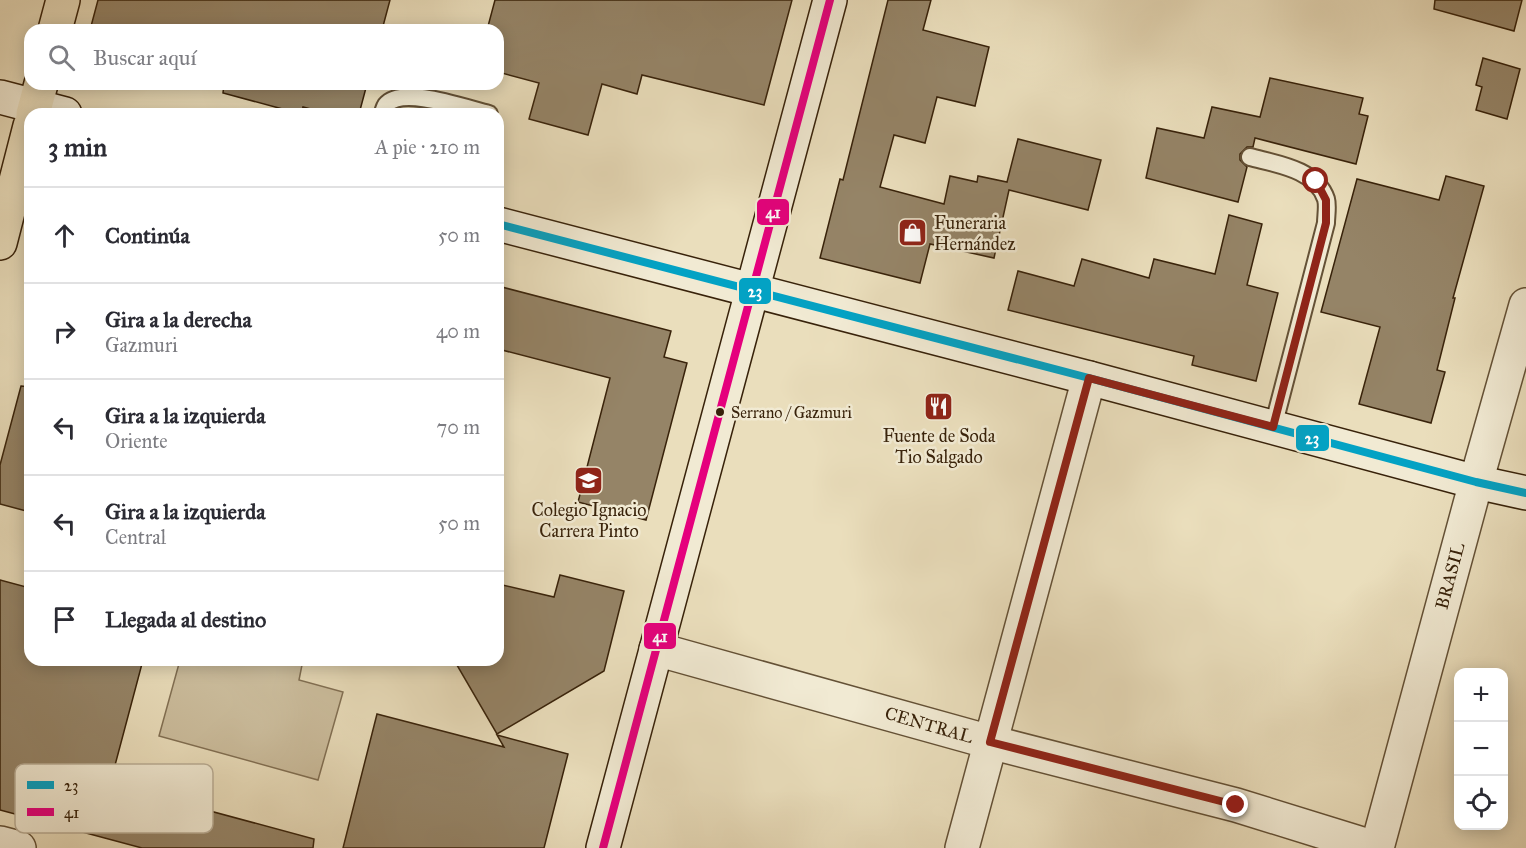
<!DOCTYPE html>
<html lang="es">
<head>
<meta charset="utf-8">
<style>
	:root { --surface:#fff; --page:#f7f7f7; --text:#2b2b33; --muted:#7c7c81; --line:#e1e1e2 }
	body { margin:0; font-family:"IM FELL Great Primer",serif; background:var(--page); color:var(--text) }
	.controls { position:absolute; right:18px; bottom:18px; display:grid; overflow:hidden; border-radius:12px; box-shadow:0 3px 15px #0003 }
	.controls button { width:54px; height:54px; display:grid; place-items:center; padding:0; border:0; border-bottom:2px solid var(--line); background:var(--surface); color:var(--text); font:30px sans-serif }
	.stop { position:absolute; width:18px; height:18px; margin:-14px; border:4px solid #8f2418; border-radius:50%; background:#fff }
	.stop.end { background:#8f2418; border-color:#fff; box-shadow:0 2px 6px #0008 }
	.list { margin:0; padding:0; list-style:none }
	h2 { display:flex; justify-content:space-between; align-items:center; height:78px; margin:0; padding:0 24px; font-size:26px }
	h2 small { font-size:20px; font-weight:400; color:var(--muted) }
	.list li { display:grid; grid-template-columns:39px 1fr auto; gap:18px; align-items:center; box-sizing:border-box; height:96px; padding:0 24px; border-top:2px solid var(--line) }
	.list b { display:block; font-size:22px; white-space:nowrap }
	.list p { margin:0; font-size:20px; white-space:nowrap; color:var(--muted) }
	.list em { font-size:20px; font-style:normal; color:var(--muted) }
	.icon { flex:none; width:33px; height:33px; fill:none; stroke:currentColor; stroke-width:2; stroke-linecap:round; stroke-linejoin:round }
	.map { position:relative; flex:none; width:1526px; height:848px; overflow:hidden }
	.search { position:absolute; background:var(--surface); box-shadow:0 3px 15px #0003; left:24px; top:24px; width:480px; height:66px; display:flex; align-items:center; gap:15px; box-sizing:border-box; padding:0 21px; border-radius:18px; color:var(--muted); font-size:22px }
	.panel { position:absolute; background:var(--surface); box-shadow:0 3px 15px #0003; left:24px; top:108px; width:480px; height:558px; border-radius:18px }
	.map>svg:first-child { display:block }
	.grass { fill:#ccbe9e; stroke:#827054; stroke-width:1.5 }
	.building { fill:#958467; stroke:#38220a; stroke-width:1.5 }
	.lines { fill:none; stroke-linecap:round; stroke-linejoin:round }
	.lane-casing { stroke:#645136; stroke-width:20 }
	.street-casing { stroke:#645136; stroke-width:36 }
	.secondary-casing { stroke:#38220a; stroke-width:36 }
	.primary-casing { stroke:#38220a; stroke-width:36 }
	.lane { stroke:#f1ead3; stroke-width:16 }
	.street { stroke:#f1ead3; stroke-width:33 }
	.secondary { stroke:#f1ead3; stroke-width:33 }
	.primary { stroke:#eadebc; stroke-width:33 }
	.bus-1-casing { stroke:#f1ead3; stroke-width:12 }
	.bus-2-casing { stroke:#f1ead3; stroke-width:12 }
	.bus-1 { stroke:#03a2c4; stroke-width:8 }
	.bus-2 { stroke:#e5007d; stroke-width:8 }
	.route { stroke:#8f2418; stroke-width:8 }
	.bus-dot { fill:#38220a; stroke:#f1ead3; stroke-width:2 }
	.labels { text-anchor:middle; dominant-baseline:central; stroke-width:5; stroke-linejoin:round; paint-order:stroke }
	.bus-label { font-size:16px; fill:#38220a; stroke:#f1ead3; text-anchor:start }
	.poi-label { font-size:18px; fill:#38220a; stroke:#f1ead3 }
	.street-label { font-size:18px; fill:#38220a; stroke:#f1ead3 }
	.key { fill:#f1ead3; stroke:#baae97; stroke-width:1.5 }
	.key-label { font-size:16px; fill:#38220a }
	.line-badge { stroke:#f1ead3; stroke-width:2 }
	.badge-label { font-size:16px; text-anchor:middle; font-weight:bold; fill:#fff }
</style>
</head>
<body>
<div class="map">
<svg width="1526" height="848" viewBox="0 0 1526 848">
	<rect width="100%" height="100%" fill="#eadebc"/>
	<filter id="stains"><feTurbulence type="fractalNoise" baseFrequency=".00333" numOctaves="4"/><feColorMatrix values="0 0 0 0 .2 0 0 0 0 .09 0 0 0 0 .02 0 0 0 .5 -.17"/></filter>
	<radialGradient id="worn" r=".72"><stop offset=".6" stop-color="#630" stop-opacity="0"/><stop offset="1" stop-color="#630" stop-opacity=".3"/></radialGradient>
	<path class="grass" d="M180,660H284L302,665L299,680L343,692L318,780L159,736Z"/>
	<g class="building">
		<path d="M98,0H390L382,30H90Z"/>
		<path d="M495,0H792L764,105L642,75L637,94L602,84L588,135L529,119L539,83L498,72V30H487Z"/>
		<path d="M888,0H931L923,30L989,47L975,106L937,97L925,143L894,135L880,187L944,204L950,176L977,182L978,176L1007,182L1018,139L1101,160L1088,210L1009,190L994,258L930,244L920,283L820,258L840,179L843,180Z"/>
		<path d="M1435,0H1522L1514,31L1434,9Z"/>
		<path d="M1483,58L1520,69L1507,119L1476,110L1482,87L1476,85Z"/>
		<path d="M1270,78L1363,98L1359,114L1368,116L1356,164L1255,138L1253,147H1247L1240,154V160L1247,167L1238,202L1146,178L1157,128L1204,138L1212,107L1260,117Z"/>
		<path d="M224,84H367L359,114H329L303,107L301,114L223,93Z"/>
		<path d="M1446,176L1484,186L1453,298H1455L1437,370L1445,372L1431,423L1359,404L1380,327L1321,312L1357,179L1439,200Z"/>
		<path d="M1229,215L1262,224L1247,285L1278,293L1256,381L1192,365L1194,356L1008,310L1018,271L1074,286L1082,259L1149,278L1154,259L1215,274Z"/>
		<path d="M498,286L671,331L664,357L687,363L646,520L578,502L610,378L498,349Z"/>
		<path d="M21,386L30,387V512L0,504V465Z"/>
		<path d="M560,575L624,591L604,671L497,734L454,660H498V584L554,597Z"/>
		<path d="M0,580L30,588V660H143L110,784L314,839L313,848H142L0,810Z"/>
		<path d="M377,714L504,747L497,735L568,754L544,848H343Z"/>
	</g>
	<g class="lines">
		<defs>
			<g id="lane">
				<path d="M382,114C384,111 384,108 386,105C402,85 467,109 489,114"/>
				<path d="M1250,157C1276,164 1316,169 1326,199C1328,206 1326,216 1326,223L1273,427"/>
			</g>
			<g id="street">
				<path d="M656,649L990,742L1236,805L1375,848"/>
				<path d="M0,843L19,848"/>
				<path d="M962,848L1089,378"/>
				<path d="M1377,848L1476,482L1526,305"/>
			</g>
			<g id="secondary">
				<path d="M0,97L65,114"/>
				<path d="M498,224L1089,378L1476,482L1526,493"/>
				<path d="M603,848L830,0"/>
			</g>
			<g id="primary">
				<path d="M55,30L63,0"/>
				<path d="M33,114L41,84"/>
				<path d="M0,243L30,126"/>
			</g>
		</defs>
		<use href="#lane" class="lane-casing"/>
		<use href="#street" class="street-casing"/>
		<use href="#secondary" class="secondary-casing"/>
		<use href="#primary" class="primary-casing"/>
		<use href="#lane" class="lane"/>
		<use href="#street" class="street"/>
		<use href="#secondary" class="secondary"/>
		<use href="#primary" class="primary"/>
		<defs>
			<path id="bus-1" d="M498,224L1089,378L1476,482L1526,493"/>
			<path id="bus-2" d="M603,848L830,0"/>
		</defs>
		<use href="#bus-1" class="bus-1-casing"/>
		<use href="#bus-2" class="bus-2-casing"/>
		<use href="#bus-1" class="bus-1"/>
		<use href="#bus-2" class="bus-2"/>
	</g>
	<g class="lines">
		<path class="route" d="M1236,805L990,742L1089,378L1273,427L1326,223V200L1316,181"/>
	</g>
	<defs>
		<symbol id="shop-square" viewBox="-11 -11 22 22"><rect x="-9" y="-9" width="18" height="18" rx="4" fill="#8f2418" stroke="#f1ead3"/><path d="M-5-2.5h2.3a2.7 3.5 0 0 1 5.4 0H5L5.5 6h-11ZM-1.5-2.5h3a1.5 2.3 0 0 0-3 0Z" fill="#fff"/></symbol>
		<symbol id="restaurant-square" viewBox="-11 -11 22 22"><rect x="-9" y="-9" width="18" height="18" rx="4" fill="#8f2418" stroke="#f1ead3"/><path d="M-5-6h1v4h1v-4h1v4h1v-4h1v5L-1.5 .5V6h-2V.5L-5-1ZM5-6V6H3V1.5H1.5Q1.5-4 5-6Z" fill="#fff"/></symbol>
		<symbol id="school-square" viewBox="-11 -11 22 22"><rect x="-9" y="-9" width="18" height="18" rx="4" fill="#8f2418" stroke="#f1ead3"/><path d="M0-5L7-2L0 1L-7-2ZM-4 1L0 2.5L4 1V4Q0 6-4 4Z" fill="#fff"/></symbol>
	</defs>
	<g fill-rule="evenodd">
		<use href="#shop-square" x="896" y="216" width="33" height="33"/>
		<use href="#restaurant-square" x="922" y="390" width="33" height="33"/>
		<use href="#school-square" x="572" y="464" width="33" height="33"/>
	</g>
	<circle class="bus-dot" cx="720" cy="412" r="5"/>
	<g class="labels">
		<g class="bus-label">
			<text x="731" y="412">Serrano / Gazmuri</text>
		</g>
		<g class="poi-label">
			<text x="934" y="223" text-anchor="start">Funeraria<tspan x="934" dy="21">Hernández</tspan></text>
			<text x="939" y="436">Fuente de Soda<tspan x="939" dy="21">Tio Salgado</tspan></text>
			<text x="589" y="510">Colegio Ignacio<tspan x="589" dy="21">Carrera Pinto</tspan></text>
		</g>
		<g class="street-label">
			<text transform="translate(1450 576) rotate(-75)">BRASIL</text>
			<text transform="translate(929 725) rotate(16)">CENTRAL</text>
		</g>
	</g>
	<rect x="15" y="764" width="198" height="69" rx="9" class="key"/>
	<rect x="27" y="781" width="27" height="8" fill="#03a2c4"/>
	<rect x="27" y="808" width="27" height="8" fill="#e5007d"/>
	<g class="key-label">
		<text x="64" y="791">23</text>
		<text x="64" y="818">41</text>
	</g>
	<g class="line-badge">
		<rect x="756" y="198" width="34" height="28" rx="6" fill="#e5007d"/>
		<rect x="738" y="277" width="34" height="28" rx="6" fill="#03a2c4"/>
		<rect x="1295" y="424" width="35" height="28" rx="6" fill="#03a2c4"/>
		<rect x="643" y="622" width="34" height="28" rx="6" fill="#e5007d"/>
	</g>
	<g class="badge-label">
		<text x="773" y="218">41</text>
		<text x="755" y="297">23</text>
		<text x="1312" y="444">23</text>
		<text x="660" y="642">41</text>
	</g>
	<rect width="100%" height="100%" filter="url(#stains)"/>
	<rect width="100%" height="100%" fill="url(#worn)"/>
</svg>
<div class="controls">
<button>+</button>
<button>−</button>
<button><svg class="icon" aria-label="locate" viewBox="0 0 24 24"><circle cx="12" cy="12" r="6"/><path d="M12 2v4M12 18v4M2 12h4M18 12h4"/></svg></button>
</div>
<div class="stop" style="left:1316px;top:181px"></div>
<div class="stop end" style="left:1236px;top:805px"></div>
<div class="search"><svg class="icon" aria-label="search" viewBox="0 0 24 24"><circle cx="10" cy="10" r="6"/><path d="M15 15l6 6"/></svg>Buscar aquí</div>
<section class="panel">
<h2>3 min<small>A pie · 210 m</small></h2>
<ul class="list">
<li><svg class="icon" aria-label="ahead" viewBox="0 0 24 24"><path d="M12 20V5M6 11l6-6 6 6"/></svg><div><b>Continúa</b></div><em>50 m</em></li>
<li><svg class="icon" aria-label="right" viewBox="0 0 24 24"><path d="M7 20v-9h11M14 6l5 5-5 5"/></svg><div><b>Gira a la derecha</b><p>Gazmuri</p></div><em>40 m</em></li>
<li><svg class="icon" aria-label="left" viewBox="0 0 24 24"><path d="M17 20v-9H6M10 6l-5 5 5 5"/></svg><div><b>Gira a la izquierda</b><p>Oriente</p></div><em>70 m</em></li>
<li><svg class="icon" aria-label="left" viewBox="0 0 24 24"><path d="M17 20v-9H6M10 6l-5 5 5 5"/></svg><div><b>Gira a la izquierda</b><p>Central</p></div><em>50 m</em></li>
<li><svg class="icon" aria-label="arrive" viewBox="0 0 24 24"><path d="M6 21V4h12l-3 4 3 4H6"/></svg><div><b>Llegada al destino</b></div></li>
</ul>
</section>
</div>
</body>
</html>
